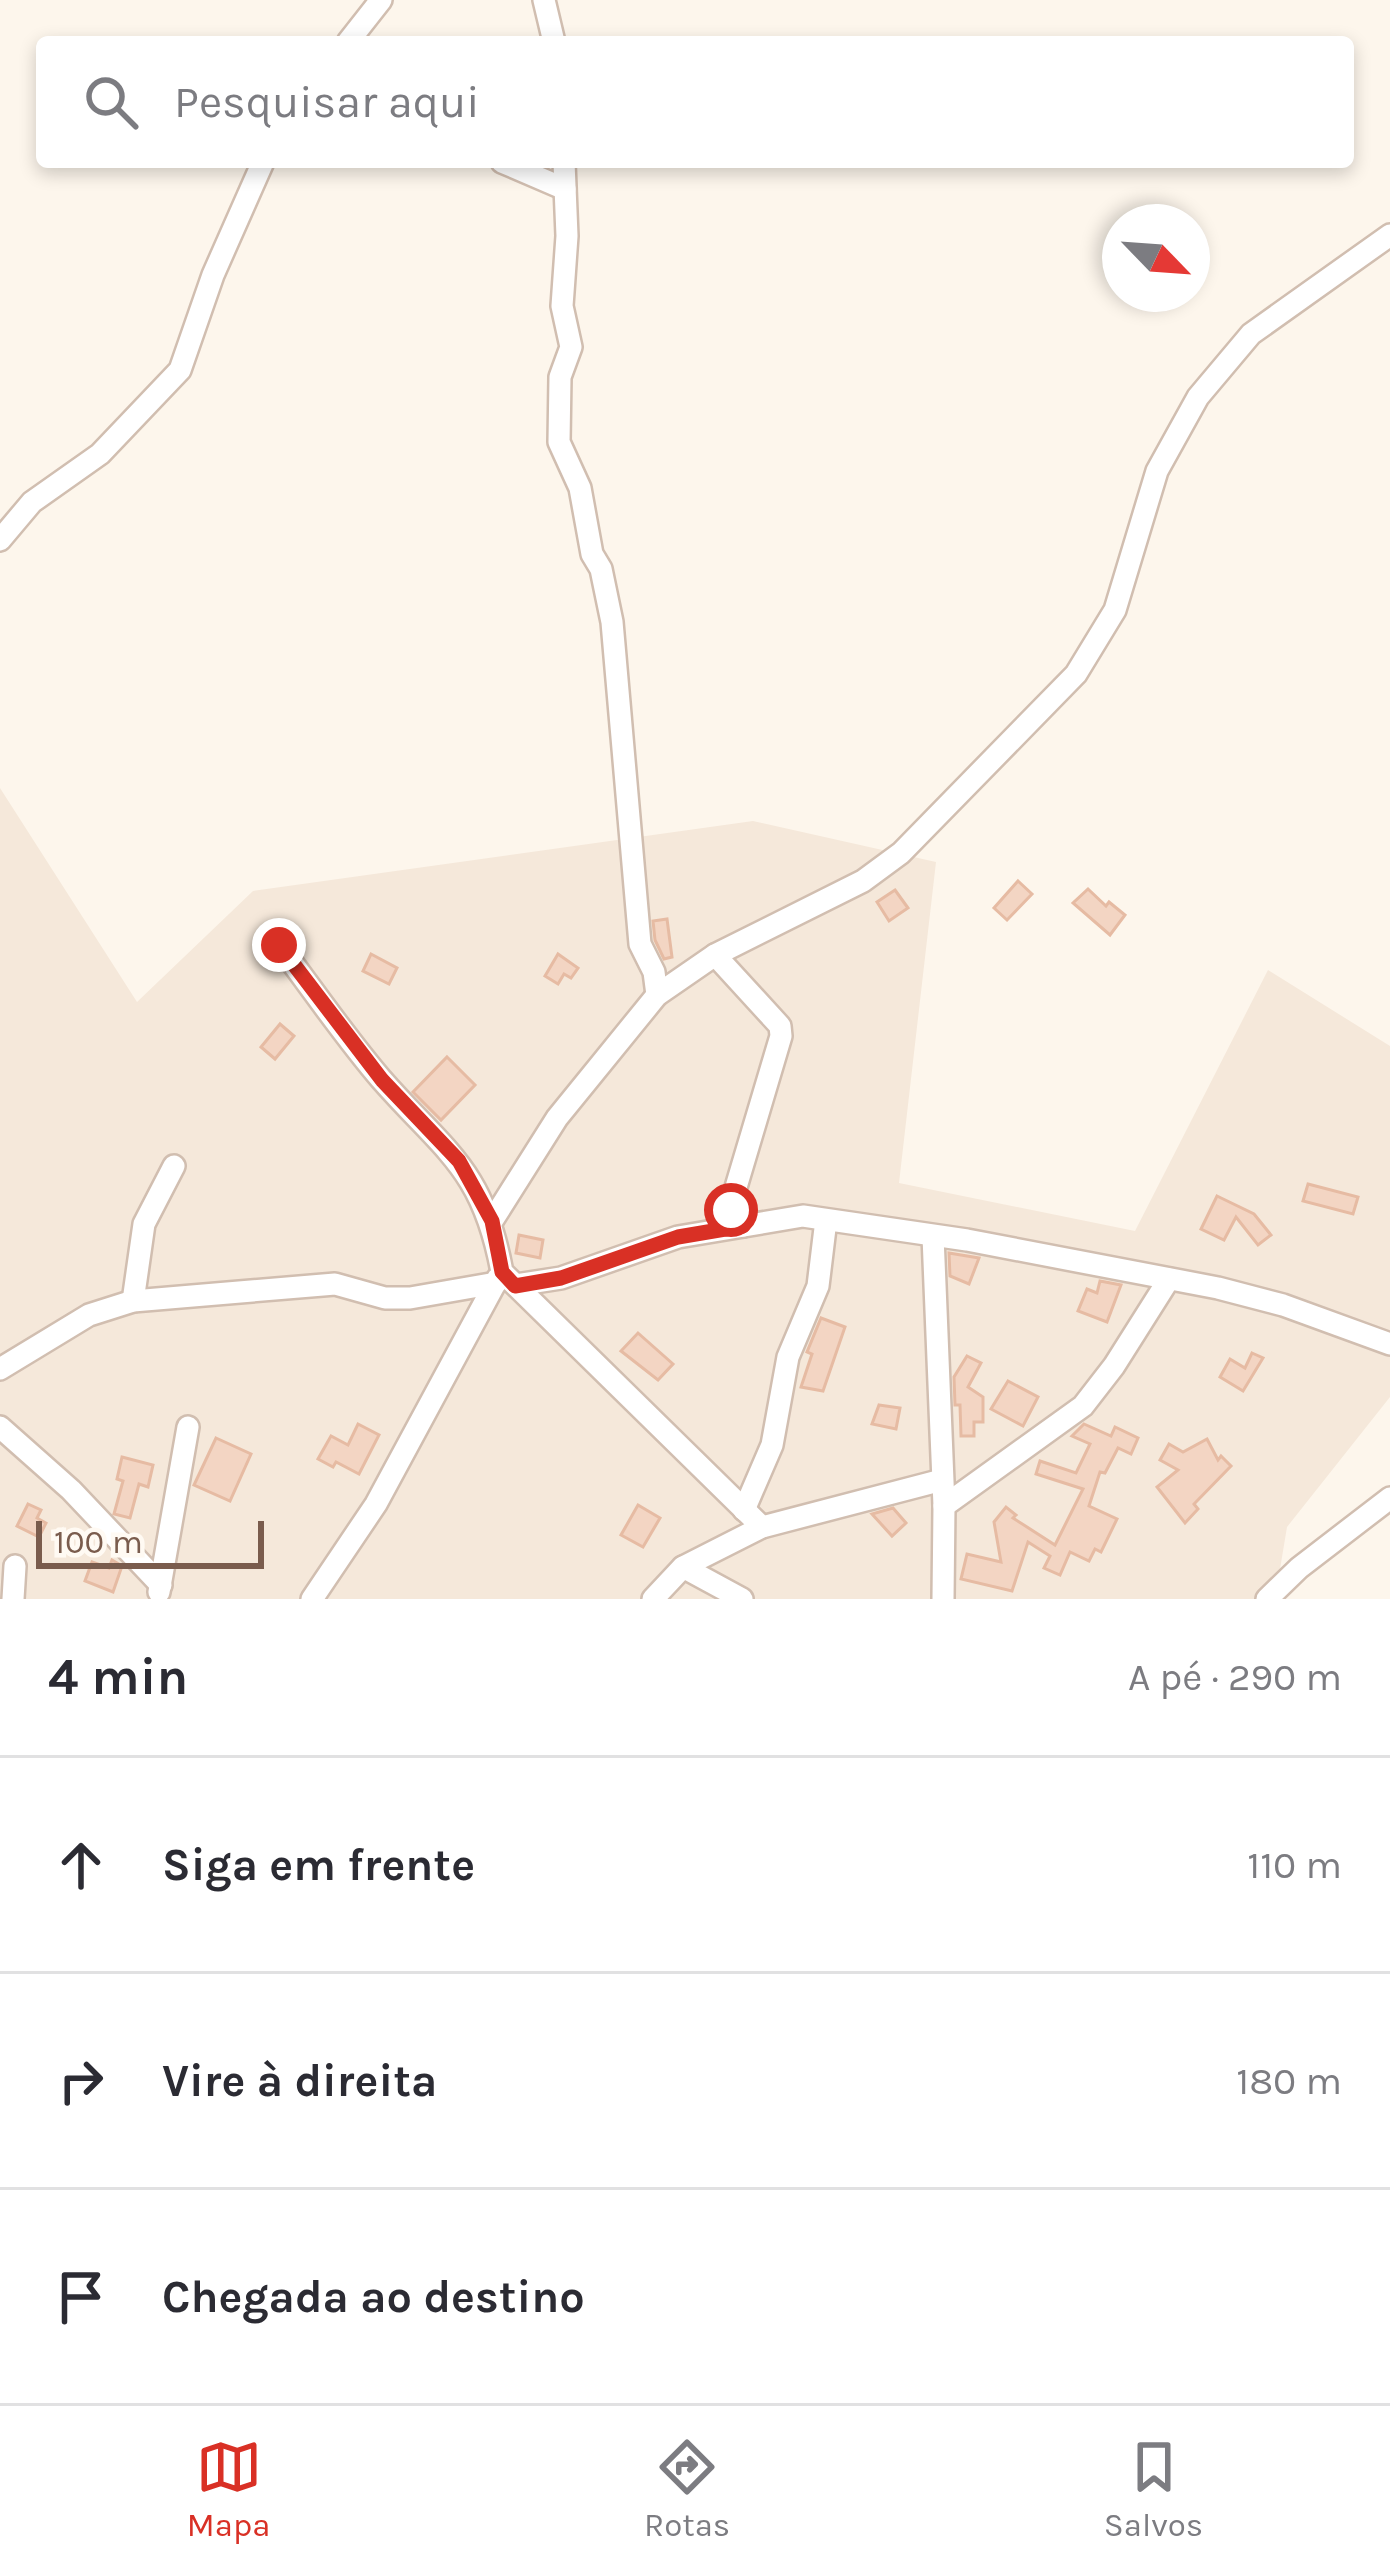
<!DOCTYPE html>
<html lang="pt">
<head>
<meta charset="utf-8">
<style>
	:root { --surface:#fff; --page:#f7f7f7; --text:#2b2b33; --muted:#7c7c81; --line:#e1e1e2; --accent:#d93025 }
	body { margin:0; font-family:Karla,sans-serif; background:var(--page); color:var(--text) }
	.compass { position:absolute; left:1102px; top:204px; width:108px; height:108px; border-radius:50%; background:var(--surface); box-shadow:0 6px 18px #0003; rotate:115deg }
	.scale { position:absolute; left:36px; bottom:30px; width:228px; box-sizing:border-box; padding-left:12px; border:6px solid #7a5c4d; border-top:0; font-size:33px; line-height:42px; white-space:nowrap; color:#7a5c4d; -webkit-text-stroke:9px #fffaf3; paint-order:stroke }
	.stop { position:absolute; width:36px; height:36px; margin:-27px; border:9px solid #d93025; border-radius:50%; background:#fff }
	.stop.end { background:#d93025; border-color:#fff; box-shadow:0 3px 12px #0008 }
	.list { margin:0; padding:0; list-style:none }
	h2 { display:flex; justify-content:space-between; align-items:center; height:156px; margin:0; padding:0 48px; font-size:51px }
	h2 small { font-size:39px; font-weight:400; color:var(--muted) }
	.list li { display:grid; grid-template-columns:78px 1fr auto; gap:36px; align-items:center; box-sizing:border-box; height:216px; padding:0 48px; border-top:3px solid var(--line) }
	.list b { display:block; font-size:45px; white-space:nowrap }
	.list em { font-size:39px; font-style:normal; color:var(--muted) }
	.icon { flex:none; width:66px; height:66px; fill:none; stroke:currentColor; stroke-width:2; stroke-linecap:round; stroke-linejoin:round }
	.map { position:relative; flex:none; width:1390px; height:1599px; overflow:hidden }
	.search { position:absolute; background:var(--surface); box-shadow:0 6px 18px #0003; left:36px; right:36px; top:36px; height:132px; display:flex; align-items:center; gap:30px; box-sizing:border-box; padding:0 42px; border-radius:12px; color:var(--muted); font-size:45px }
	.sheet { height:804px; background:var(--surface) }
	nav { display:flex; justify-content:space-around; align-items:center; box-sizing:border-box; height:168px; border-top:3px solid var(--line); background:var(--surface); font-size:33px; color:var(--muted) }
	nav a { display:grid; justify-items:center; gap:6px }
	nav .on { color:var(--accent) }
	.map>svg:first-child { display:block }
	.residential { fill:#f5e8da }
	.building { fill:#f3d5c3; stroke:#e6bba3; stroke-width:3 }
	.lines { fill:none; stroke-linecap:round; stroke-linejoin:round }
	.minor-casing { stroke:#d1beb0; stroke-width:26 }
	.minor { stroke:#fff; stroke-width:21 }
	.route { stroke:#d93025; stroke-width:15 }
</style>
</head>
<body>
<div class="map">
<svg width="1390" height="1599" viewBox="0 0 1390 1599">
	<rect width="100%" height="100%" fill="#fdf6ec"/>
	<path class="residential" d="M0,788L137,1002L253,891L753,821L936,862L899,1183L1135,1231L1268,970L1390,1046V1397L1287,1527L1275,1599H0Z"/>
	<g class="building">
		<path d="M1018,881L1032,894L1007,920L994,908Z"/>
		<path d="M1088,889L1106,906L1109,902L1125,915L1110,935L1073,903Z"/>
		<path d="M895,890L908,908L889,921L877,902Z"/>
		<path d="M667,919L672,957L664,959L655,940L653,921Z"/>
		<path d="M371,954L397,968L389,984L363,971Z"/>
		<path d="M558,954L578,968L571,978L564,974L558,984L545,976Z"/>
		<path d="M280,1024L294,1036L275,1059L261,1047Z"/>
		<path d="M447,1057L475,1085L441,1120L413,1092Z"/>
		<path d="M1308,1184L1358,1197L1353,1214L1303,1201Z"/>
		<path d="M1217,1196L1254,1214L1271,1235L1258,1245L1236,1217L1224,1240L1201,1229Z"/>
		<path d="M519,1235L543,1240L540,1258L516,1253Z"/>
		<path d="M949,1253L979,1258L969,1284L950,1276Z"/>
		<path d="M1100,1281L1121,1285L1107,1322L1078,1311L1087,1289L1097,1293Z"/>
		<path d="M821,1318L845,1327L823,1391L801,1387L812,1354L807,1352Z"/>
		<path d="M638,1333L673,1364L658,1380L621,1351Z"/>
		<path d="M1252,1353L1263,1358L1243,1391L1220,1377L1230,1359L1245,1368Z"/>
		<path d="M967,1356L981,1363L968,1387L983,1397V1422H974V1436H961L960,1405H955L954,1377Z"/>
		<path d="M1008,1381L1038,1397L1023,1426L991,1409Z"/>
		<path d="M879,1405L900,1408L896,1429L872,1424Z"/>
		<path d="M358,1424L379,1435L359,1474L336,1462L333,1467L318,1459L331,1436L348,1445Z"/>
		<path d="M1084,1424L1111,1436L1115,1427L1138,1438L1131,1454L1118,1448L1105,1473L1100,1472L1089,1506L1117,1519L1101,1552L1095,1549L1089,1561L1070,1552L1060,1575L1044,1568L1050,1556L1028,1542L1012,1591L961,1579L967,1554L1001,1562L994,1522L1006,1507L1016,1515L1013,1518L1055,1545L1083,1489L1036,1474L1040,1461L1076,1473L1090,1444L1072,1436Z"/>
		<path d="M216,1438L251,1454L230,1501L194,1485Z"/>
		<path d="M1207,1439L1218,1460L1221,1456L1231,1466L1194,1504L1198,1509L1185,1523L1157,1487L1178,1470L1160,1460L1169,1444L1183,1452Z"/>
		<path d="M122,1457L153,1465L148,1487L139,1484L130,1518L114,1514L123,1481L117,1479Z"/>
		<path d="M28,1504L41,1510L37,1518L46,1523L39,1537L17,1526Z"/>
		<path d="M638,1505L660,1518L643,1547L621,1535Z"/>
		<path d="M893,1508L906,1523L892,1536L872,1514Z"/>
		<path d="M112,1560L122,1566L113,1592L85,1581L92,1562L109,1568Z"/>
	</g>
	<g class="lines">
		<defs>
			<g id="minor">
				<path d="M544,0L554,42"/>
				<path d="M348,42L381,0"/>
				<path d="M502,162L565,189"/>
				<path d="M564,162L567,236L562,306L571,347L560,377L559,442L580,488L592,554L601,569L612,622L640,944L654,972L657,995"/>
				<path d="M0,540L32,502L100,454L180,370L213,275L263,162"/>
				<path d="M279,945C313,990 345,1037 381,1079C445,1152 483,1168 502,1272L762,1527"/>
				<path d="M715,955L780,1026L781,1036L731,1204L743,1226"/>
				<path d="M492,1221L557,1118L657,995L715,955L863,881L901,853L1076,674L1115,610L1157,471L1198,397L1251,334L1390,235"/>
				<path d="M933,1236L944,1506L943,1599"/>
				<path d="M516,1285L561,1278L678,1237L803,1216L967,1240L1218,1288L1283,1305L1390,1344"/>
				<path d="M133,1301L144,1224L174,1166"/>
				<path d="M0,1369L89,1315L133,1301L335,1284L385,1298H410L496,1283"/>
				<path d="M0,1427L71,1490L161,1585"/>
				<path d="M944,1506L1083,1406L1114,1366L1169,1279"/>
				<path d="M744,1510L772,1445L788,1357L818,1286L826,1220"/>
				<path d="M683,1567L742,1599"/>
				<path d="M159,1592L188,1427"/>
				<path d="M13,1599L15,1566"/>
				<path d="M312,1599L376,1504L498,1278"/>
				<path d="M653,1599L683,1567L762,1527L942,1480"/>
				<path d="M1267,1599L1299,1568L1390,1498"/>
			</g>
		</defs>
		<use href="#minor" class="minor-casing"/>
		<use href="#minor" class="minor"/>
	</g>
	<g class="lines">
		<path class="route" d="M279,945L382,1080L459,1161L492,1221L502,1272L515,1286L561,1278L678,1237L743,1226L731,1210"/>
	</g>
</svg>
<svg class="compass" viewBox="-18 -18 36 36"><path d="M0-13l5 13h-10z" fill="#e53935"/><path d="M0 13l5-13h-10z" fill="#7c7c81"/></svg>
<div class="scale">100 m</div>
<div class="stop" style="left:731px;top:1210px"></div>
<div class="stop end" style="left:279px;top:945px"></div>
<div class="search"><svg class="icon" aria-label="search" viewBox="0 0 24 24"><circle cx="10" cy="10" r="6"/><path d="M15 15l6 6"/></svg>Pesquisar aqui</div>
</div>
<section class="sheet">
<h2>4 min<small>A pé · 290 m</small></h2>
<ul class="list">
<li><svg class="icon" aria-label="ahead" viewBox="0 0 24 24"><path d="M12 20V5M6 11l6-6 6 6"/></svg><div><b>Siga em frente</b></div><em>110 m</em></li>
<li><svg class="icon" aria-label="right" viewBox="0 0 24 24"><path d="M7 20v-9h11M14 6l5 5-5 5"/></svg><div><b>Vire à direita</b></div><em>180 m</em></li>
<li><svg class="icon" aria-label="arrive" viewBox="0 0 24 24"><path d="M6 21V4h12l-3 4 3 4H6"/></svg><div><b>Chegada ao destino</b></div></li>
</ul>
</section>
<nav>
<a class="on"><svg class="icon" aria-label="map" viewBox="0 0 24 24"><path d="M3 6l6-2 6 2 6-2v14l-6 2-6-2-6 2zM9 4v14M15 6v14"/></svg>Mapa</a>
<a><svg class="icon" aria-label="directions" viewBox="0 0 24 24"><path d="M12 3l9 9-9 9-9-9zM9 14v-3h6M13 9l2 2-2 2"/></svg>Rotas</a>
<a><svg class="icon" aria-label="saved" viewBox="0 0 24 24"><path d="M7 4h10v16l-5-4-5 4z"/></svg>Salvos</a>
</nav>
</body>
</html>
